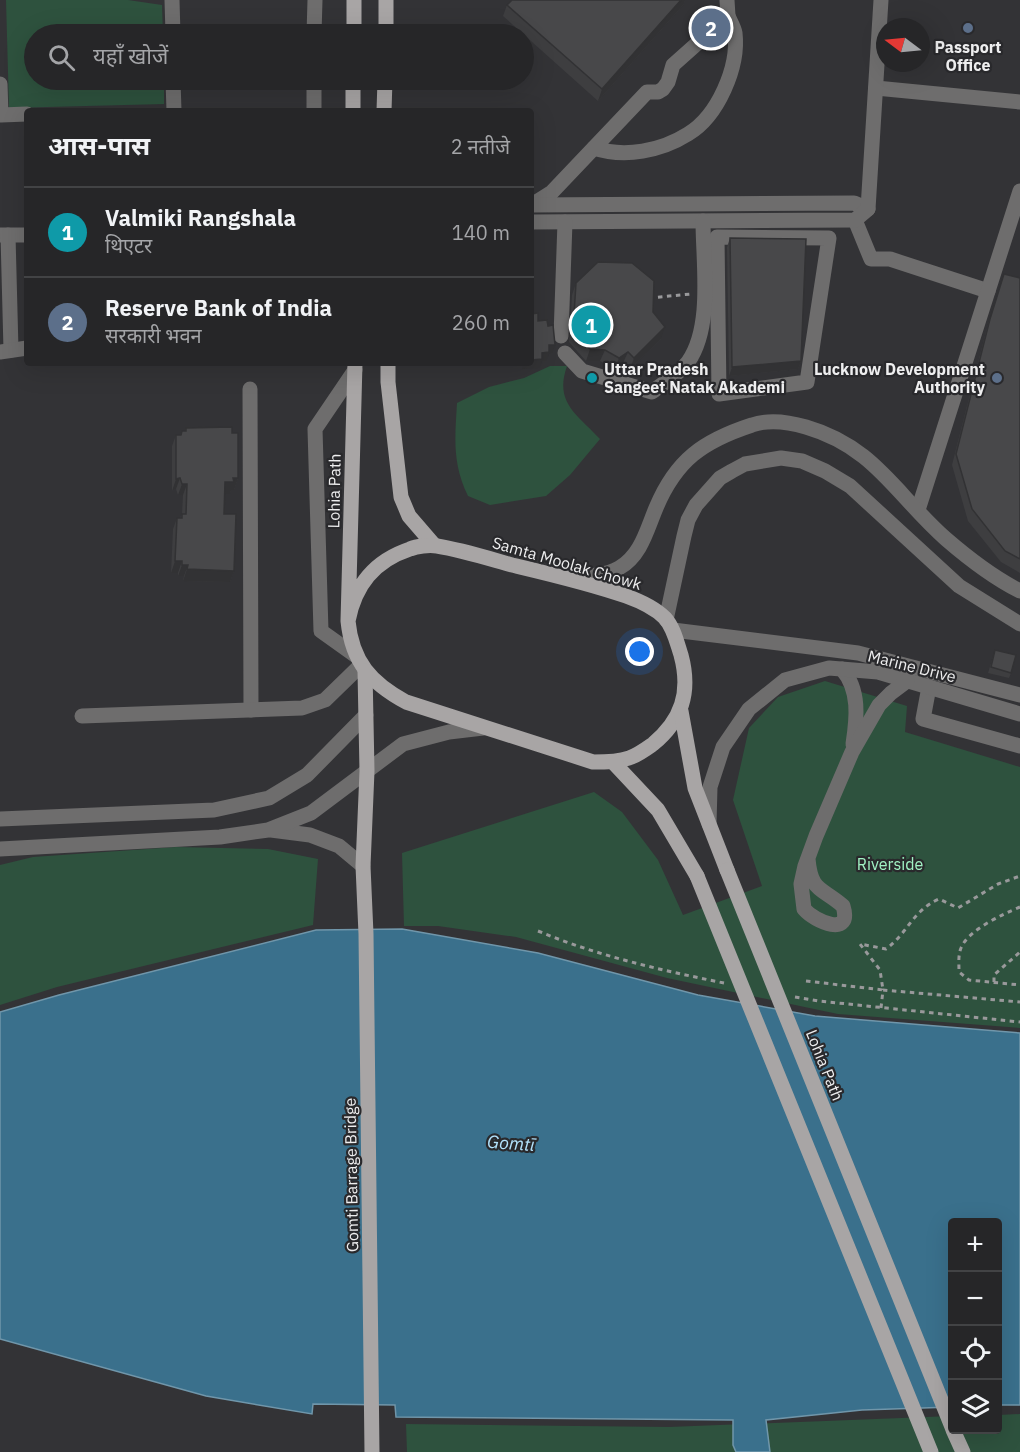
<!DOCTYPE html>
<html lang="hi">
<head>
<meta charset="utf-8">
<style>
	:root { --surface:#262628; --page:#2e2e30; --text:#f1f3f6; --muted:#a4a5a8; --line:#424345; --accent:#f49e88 }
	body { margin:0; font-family:"IBM Plex Sans","Noto Sans Devanagari",sans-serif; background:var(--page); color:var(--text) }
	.controls { position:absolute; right:18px; bottom:18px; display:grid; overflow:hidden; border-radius:6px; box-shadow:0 6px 24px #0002 }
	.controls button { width:54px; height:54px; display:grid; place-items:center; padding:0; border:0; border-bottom:2px solid var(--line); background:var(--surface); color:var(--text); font:30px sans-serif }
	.compass { position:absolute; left:876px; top:18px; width:54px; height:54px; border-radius:50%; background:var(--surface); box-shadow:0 6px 24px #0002; rotate:286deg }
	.you { position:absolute; left:640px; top:652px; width:21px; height:21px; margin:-15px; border:4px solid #fff; border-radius:50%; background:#1a73e8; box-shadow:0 0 0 9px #1a73e833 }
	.badge { display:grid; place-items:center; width:39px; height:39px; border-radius:50%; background:var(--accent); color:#fff; font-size:20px; font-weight:700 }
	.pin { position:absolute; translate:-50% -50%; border:3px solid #fff; box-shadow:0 2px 6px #0006 }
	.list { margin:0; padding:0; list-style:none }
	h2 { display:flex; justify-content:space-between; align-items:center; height:78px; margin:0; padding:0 24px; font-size:26px }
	h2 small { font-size:20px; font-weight:400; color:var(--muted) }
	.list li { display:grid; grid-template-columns:39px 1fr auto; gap:18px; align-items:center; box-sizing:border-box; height:90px; padding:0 24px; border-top:2px solid var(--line) }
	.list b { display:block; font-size:22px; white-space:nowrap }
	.list p { margin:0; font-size:20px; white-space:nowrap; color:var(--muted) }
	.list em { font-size:20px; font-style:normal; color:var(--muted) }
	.icon { flex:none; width:33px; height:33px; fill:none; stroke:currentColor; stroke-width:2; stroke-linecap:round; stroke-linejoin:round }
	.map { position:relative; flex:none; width:1020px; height:1452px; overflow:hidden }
	.search { position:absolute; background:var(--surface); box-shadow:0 6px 24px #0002; left:24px; top:24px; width:510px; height:66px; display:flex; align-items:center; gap:15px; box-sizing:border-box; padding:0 21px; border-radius:33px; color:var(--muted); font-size:22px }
	.panel { position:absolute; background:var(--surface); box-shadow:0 6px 24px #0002; left:24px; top:108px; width:510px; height:258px; border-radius:6px }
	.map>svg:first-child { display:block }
	.green { fill:#2e523e }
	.water { fill:#3a708c; stroke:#7096aa; stroke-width:1.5 }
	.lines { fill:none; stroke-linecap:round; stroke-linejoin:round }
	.path { stroke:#99999b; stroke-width:3; stroke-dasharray:4.5 4.5; stroke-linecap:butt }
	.minor { stroke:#6e6d6d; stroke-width:15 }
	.major { stroke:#a8a5a5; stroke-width:15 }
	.major-bridge { stroke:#a8a5a5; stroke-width:15 }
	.wall { fill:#3e3e40 }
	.shaded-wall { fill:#323234 }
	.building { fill:#48484a; stroke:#323234; stroke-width:1.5 }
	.service-dot { fill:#5c6f8a; stroke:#29292c; stroke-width:2 }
	.culture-dot { fill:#0f9aa8; stroke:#29292c; stroke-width:2 }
	.labels { text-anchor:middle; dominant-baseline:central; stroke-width:4.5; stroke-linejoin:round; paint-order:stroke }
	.poi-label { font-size:16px; font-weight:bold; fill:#eeeeef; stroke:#29292c }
	.street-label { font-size:16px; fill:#eeeeef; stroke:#29292c }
	.park-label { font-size:16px; fill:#a1f2c4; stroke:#29292c }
	.water-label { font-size:18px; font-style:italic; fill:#b2e2fc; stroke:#29292c }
</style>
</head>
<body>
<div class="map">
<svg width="1020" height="1452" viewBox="0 0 1020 1452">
	<rect width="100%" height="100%" fill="#333336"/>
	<g class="green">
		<path d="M6,0H128L162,5L163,34H34V80H164V104L9,108Z"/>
		<path d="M550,366H567C554,403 577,414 600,439L570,475L546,496L490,505L468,496C452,463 455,438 457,403L489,387L524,378Z"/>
		<path d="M825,681L907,706L905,732L1020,767V1028L838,1014L667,978L516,937L438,926H404L402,853L594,792L622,812L658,860L683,915L762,886L733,800L749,728L778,697Z"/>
		<path d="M176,847L268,849L318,859L313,925L57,987L0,1005V865L33,857Z"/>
		<path d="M1020,1414V1452H407L406,1424L669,1427L952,1416V1430H998V1415Z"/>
	</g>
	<path class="water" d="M402,929L538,953L698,995L815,1016L1020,1033V1405H998V1222H952V1407L862,1410L766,1420L770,1452H736L733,1445V1420L396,1417L395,1405L313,1404L312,1414L206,1396L0,1339V1012L59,995L316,930Z"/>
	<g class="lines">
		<g class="path">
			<path d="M649,298L691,294"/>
			<path d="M1020,907C1003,914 968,930 961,948C958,955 959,964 959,972L969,980L1020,985"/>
			<path d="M538,931C598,956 660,970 724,983"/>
			<path d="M806,981L883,990L880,970L860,944L886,949C908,933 912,911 939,899L958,908L998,884L1020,876"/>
			<path d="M994,982V975L1020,952"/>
			<path d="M795,997L819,1001L1020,1022"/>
			<path d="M881,1008L883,990L1020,1002"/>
		</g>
		<g class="minor">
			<path d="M172,0L173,34"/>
			<path d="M314,34L315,0"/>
			<path d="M173,80L174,111"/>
			<path d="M0,84L1,115L27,114"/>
			<path d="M876,88L1020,102"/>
			<path d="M314,111V80"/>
			<path d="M594,148C625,158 661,151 688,134C718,116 739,67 735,33C734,27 730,21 728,16"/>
			<path d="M533,204L552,192L647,92H658L663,89L668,82L673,65L728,16L727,0"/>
			<path d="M531,205L854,203L868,209"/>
			<path d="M855,220L871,259H890L988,291"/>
			<path d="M531,222L855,220L868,209L881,0"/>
			<path d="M0,235H27"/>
			<path d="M8,235L11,350"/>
			<path d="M717,237L829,238L807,382L719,394Z"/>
			<path d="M561,336L565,222"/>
			<path d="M0,352L27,348"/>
			<path d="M565,353L582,371L652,392C663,383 679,374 688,362C713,327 703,263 703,221"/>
			<path d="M355,370L315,429L321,631L356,656"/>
			<path d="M250,389L251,710"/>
			<path d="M918,510L1020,191"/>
			<path d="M565,577C583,576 603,577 619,568C641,556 647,529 656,508C676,460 703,441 752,425C769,419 789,422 806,427C875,447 896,495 946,539C968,558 994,578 1020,591"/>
			<path d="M666,620L684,536L688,520L696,505L720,478L732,471L745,464L781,458L802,461L825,471L850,486L959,586L1020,624"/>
			<path d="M673,630L858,653L1020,695"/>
			<path d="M842,669C860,690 857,718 853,744"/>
			<path d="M929,687L923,719L1020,746"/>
			<path d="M82,716L302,708L325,700L361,665"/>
			<path d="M0,819L214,810L269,798L307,775L366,715"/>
			<path d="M709,824L710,787L723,747L749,709L785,680L829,668L878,672L1020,714"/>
			<path d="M271,830L310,835L339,846L363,866"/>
			<path d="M0,849L220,837L268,830L311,813L403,744L449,732L483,728"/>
			<path d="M808,859C811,892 821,887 843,906C853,938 815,922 804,909L801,884L805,866L816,836L852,752L879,705L891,693L907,681"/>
		</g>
		<g class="major">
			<path d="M354,34V0"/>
			<path d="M386,34V0"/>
			<path d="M353,111V80"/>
			<path d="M384,111L385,80"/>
			<path d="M388,363V382L401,497L409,516L434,545"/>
			<path d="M348,621C355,585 374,561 410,549C417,546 429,545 437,546C462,550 487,558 512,565C550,574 589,583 626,596C640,601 654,607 665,618C674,628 677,643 681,655C691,692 682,720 653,744C646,749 638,755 629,758C618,762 606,762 593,762L406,702C371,683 352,662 348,621L355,363"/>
			<path d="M365,671L367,771L363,866L366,934L372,1452"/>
			<path d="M681,711L695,788L727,870"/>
			<path d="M613,762L658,810L697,876"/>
			<path d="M953,1430L963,1452"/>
		</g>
		<g class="major-bridge">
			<path d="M727,870L952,1427"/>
			<path d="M697,876L931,1452"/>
		</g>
	</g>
	<g class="wall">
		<path d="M512,0H685L684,4L598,101L503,16L507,5Z"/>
		<path d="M730,238L801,361L798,369L729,376L727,247Z"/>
		<path d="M1004,274L1020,278V573L1001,562L968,521L952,465L986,331Z"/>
		<path d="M576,283L653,312L661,339L630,369L623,363L615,369L600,361H586L569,342L572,295Z"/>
		<path d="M186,428L232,433L238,478L234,490H231L230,494H225L224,514L234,571L230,582L183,581L184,576H178V573H171L173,529L177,518H180L182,514L183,495H178L176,489L172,491V446L176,435H180L182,431H185Z"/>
		<path d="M995,650L1011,673L1009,678L988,673Z"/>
	</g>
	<g class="shaded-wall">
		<path d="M681,0H685L684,4L598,101L602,89Z"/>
		<path d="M665,327L661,339L630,369L634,358Z"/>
		<path d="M549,345H555L552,353L549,354L546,361H542L539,368L522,369L524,363H531V360L542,353Z"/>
		<path d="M590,349L605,350L600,361H586Z"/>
		<path d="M628,352L623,363L615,369L619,358Z"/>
		<path d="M801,361L798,369L729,376L732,367Z"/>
		<path d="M180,478L176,489L172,491L176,479Z"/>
		<path d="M233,478H238L234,490H231L230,494H221L225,482Z"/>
		<path d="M182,484H187L183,495H178Z"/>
		<path d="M175,561H182L178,573H171Z"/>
		<path d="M182,565H188L184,576H178Z"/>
		<path d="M187,569L234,571L230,582L183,581Z"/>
	</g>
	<g class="building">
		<path d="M512,0H681L602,89L507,5Z"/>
		<path d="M730,238L806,239L801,361L732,367Z"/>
		<path d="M598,262L632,263L654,281L653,312L665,327L634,358L628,352L619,358L605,350L590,349L573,330L576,283Z"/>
		<path d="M1004,274L1020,278V559L1005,551L972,509L956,454L990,319Z"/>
		<path d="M538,313V321L547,320L548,326L553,325L555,345H549V352L542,353V359L531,360V314Z"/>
		<path d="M232,427V433H238V478H233L234,482H225L224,514H236L234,571L187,569L188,565H182V561H175L177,518H182V514H186L187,484H182L180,478L176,479V435H181L182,431H186V428Z"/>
		<path d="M995,650L1016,655L1011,673L991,667Z"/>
	</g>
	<g class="service-dot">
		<circle cx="968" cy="28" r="6"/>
		<circle cx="997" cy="378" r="6"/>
	</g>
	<circle class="culture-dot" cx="592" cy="378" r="6"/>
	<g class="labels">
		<g class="poi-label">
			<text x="968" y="47">Passport<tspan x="968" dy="18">Office</tspan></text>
			<text x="604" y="369" text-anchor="start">Uttar Pradesh<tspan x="604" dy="18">Sangeet Natak Akademi</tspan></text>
			<text x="985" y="369" text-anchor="end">Lucknow Development<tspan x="985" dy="18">Authority</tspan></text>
		</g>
		<g class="street-label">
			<text transform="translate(334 491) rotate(-89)">Lohia Path</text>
			<text transform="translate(567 563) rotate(16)">Samta Moolak Chowk</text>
			<text transform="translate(912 666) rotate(14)">Marine Drive</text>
			<text transform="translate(825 1065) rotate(68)">Lohia Path</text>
			<text transform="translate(351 1175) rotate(-91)">Gomti Barrage Bridge</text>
		</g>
		<g class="park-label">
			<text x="890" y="864">Riverside</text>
		</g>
		<g class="water-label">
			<text transform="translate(511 1143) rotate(4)">Gomtī</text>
		</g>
	</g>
</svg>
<div class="controls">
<button>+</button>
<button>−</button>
<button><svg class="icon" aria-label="locate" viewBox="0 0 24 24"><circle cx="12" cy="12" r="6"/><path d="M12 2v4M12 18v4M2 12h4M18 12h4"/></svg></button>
<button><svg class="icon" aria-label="layers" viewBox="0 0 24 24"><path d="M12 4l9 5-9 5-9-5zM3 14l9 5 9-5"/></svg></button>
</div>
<svg class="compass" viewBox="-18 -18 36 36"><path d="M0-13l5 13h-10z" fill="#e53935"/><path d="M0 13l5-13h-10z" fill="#a4a5a8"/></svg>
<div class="you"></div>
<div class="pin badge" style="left:591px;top:325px;background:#0f9aa8">1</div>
<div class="pin badge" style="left:711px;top:28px;background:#5c6f8a">2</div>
<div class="search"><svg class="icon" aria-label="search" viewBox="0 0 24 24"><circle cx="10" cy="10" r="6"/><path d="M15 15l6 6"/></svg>यहाँ खोजें</div>
<section class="panel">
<h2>आस-पास<small>2 नतीजे</small></h2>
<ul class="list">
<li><span class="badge" style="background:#0f9aa8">1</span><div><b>Valmiki Rangshala</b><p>थिएटर</p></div><em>140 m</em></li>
<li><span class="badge" style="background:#5c6f8a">2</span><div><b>Reserve Bank of India</b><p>सरकारी भवन</p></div><em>260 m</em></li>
</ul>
</section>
</div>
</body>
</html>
